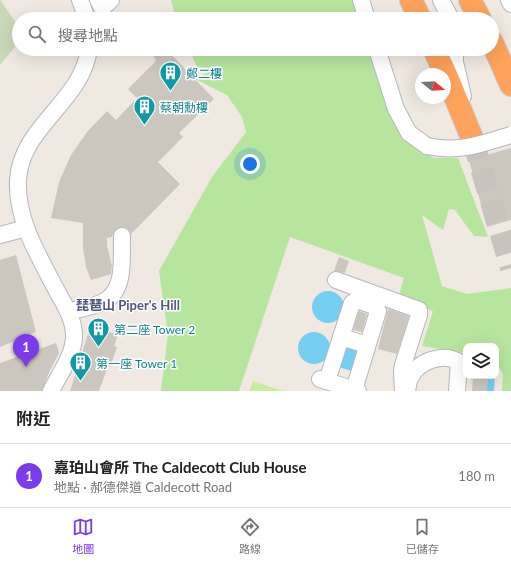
<!DOCTYPE html>
<html lang="zh-TW">
<head>
<meta charset="utf-8">
<style>
	:root { --surface:#fff; --page:#f6f6f6; --text:#222; --muted:#767676; --line:#e0e0e0; --accent:#7c3aed }
	body { margin:0; font-family:Lato,"Noto Sans TC",sans-serif; background:var(--page); color:var(--text) }
	.controls { position:absolute; right:12px; bottom:12px; display:grid; overflow:hidden; border-radius:8px; box-shadow:0 4px 16px #0002 }
	.controls button { width:36px; height:36px; display:grid; place-items:center; padding:0; border:0; border-bottom:1px solid var(--line); background:var(--surface); color:var(--text); font:20px sans-serif }
	.compass { position:absolute; left:415px; top:68px; width:36px; height:36px; border-radius:50%; background:var(--surface); box-shadow:0 4px 16px #0002; rotate:108deg }
	.you { position:absolute; left:250px; top:164px; width:14px; height:14px; margin:-10px; border:3px solid #fff; border-radius:50%; background:#1a73e8; box-shadow:0 0 0 6px #1a73e833 }
	.badge { display:grid; place-items:center; width:26px; height:26px; border-radius:50%; background:var(--accent); color:#fff; font-size:13px; font-weight:700 }
	.pin { position:absolute; translate:-50% -33px; filter:drop-shadow(0 1px 2px #0008) }
	.pin::after { content:''; position:absolute; top:21px; width:14px; height:12px; background:inherit; clip-path:polygon(0 0,100% 0,50% 100%) }
	.list { margin:0; padding:0; list-style:none }
	h2 { display:flex; justify-content:space-between; align-items:center; height:52px; margin:0; padding:0 16px; font-size:17px }
	h2 small { font-size:13px; font-weight:400; color:var(--muted) }
	.list li { display:grid; grid-template-columns:26px 1fr auto; gap:12px; align-items:center; box-sizing:border-box; height:64px; padding:0 16px; border-top:1px solid var(--line) }
	.list b { display:block; font-size:15px; white-space:nowrap }
	.list p { margin:0; font-size:13px; white-space:nowrap; color:var(--muted) }
	.list em { font-size:13px; font-style:normal; color:var(--muted) }
	.icon { flex:none; width:22px; height:22px; fill:none; stroke:currentColor; stroke-width:2; stroke-linecap:round; stroke-linejoin:round }
	.map { position:relative; flex:none; width:511px; height:391px; overflow:hidden }
	.search { position:absolute; background:var(--surface); box-shadow:0 4px 16px #0002; left:12px; right:12px; top:12px; height:44px; display:flex; align-items:center; gap:10px; box-sizing:border-box; padding:0 14px; border-radius:22px; color:var(--muted); font-size:15px }
	.sheet { height:116px; background:var(--surface) }
	nav { display:flex; justify-content:space-around; align-items:center; box-sizing:border-box; height:56px; border-top:1px solid var(--line); background:var(--surface); font-size:11px; color:var(--muted) }
	nav a { display:grid; justify-items:center; gap:2px }
	nav .on { color:var(--accent) }
	.map>svg:first-child { display:block }
	.green { fill:#b6e59e }
	.cemetery { fill:#c8d9b8 }
	.pitch { fill:#c9ec9a }
	.water { fill:#75cff0 }
	.building { fill:#cbc7bf }
	.lines { fill:none; stroke-linecap:round; stroke-linejoin:round }
	.highway-tunnel { stroke:#c8c4bd; stroke-width:22; stroke-dasharray:22 11; stroke-linecap:butt }
	.minor-casing { stroke:#b4b7c1; stroke-width:18 }
	.highway-casing { stroke:#c9c9c9; stroke-width:24 }
	.minor { stroke:#fff; stroke-width:16 }
	.highway { stroke:#ffa35c; stroke-width:22 }
	.minor-bridge-casing { stroke:#b4b7c1; stroke-width:18; stroke-linecap:butt }
	.minor-bridge { stroke:#fff; stroke-width:16 }
	.labels { text-anchor:middle; dominant-baseline:central; stroke-width:3; stroke-linejoin:round; paint-order:stroke }
	.culture-label { font-size:12px; fill:#0d838f; stroke:#fff; text-anchor:start }
	.neighbourhood-label { font-size:13px; font-weight:bold; fill:#4d5680; stroke:#fff }
</style>
</head>
<body>
<div class="map">
<svg width="511" height="391" viewBox="0 0 511 391">
	<rect width="100%" height="100%" fill="#efe9e1"/>
	<g class="green">
		<path d="M171,0H357L362,19H176Z"/>
		<path d="M189,49H372L395,122L404,140L434,158H458L488,237L474,236L455,210L449,209L443,230L422,215L442,286L467,294L511,288V391H502L503,374L496,363V346H466V353L422,346L433,311L398,298L404,278L290,237L239,391H161L168,334L159,271L212,177L246,132L242,117L227,95L195,79L216,68L197,67Z"/>
	</g>
	<path class="cemetery" d="M0,0L19,27V42L0,65Z"/>
	<path class="pitch" d="M253,381L283,391H249Z"/>
	<g class="water">
		<circle cx="328" cy="307" r="16"/>
		<circle cx="314" cy="348" r="16"/>
		<path d="M343,345L360,350L354,372L336,366Z"/>
		<path d="M483,376H495L494,391H481Z"/>
	</g>
	<g class="building">
		<path d="M150,49H166L214,99L179,133L183,137L158,162L180,184L131,234L127,228L122,227L118,228L114,231L112,237L107,238V246L112,266L111,274L91,280L86,267L83,248V223L51,218L59,182L71,155L87,132L107,111L116,120L137,98L128,89L156,61Z"/>
		<path d="M511,148V220L487,227L469,160Z"/>
		<path d="M16,255L36,332L0,347V260Z"/>
		<path d="M339,257L349,261L345,273L334,271Z"/>
		<path d="M388,309L409,316L397,354L378,349Z"/>
		<path d="M359,311L367,314L362,332L353,330Z"/>
		<path d="M92,321L105,325L103,330L118,335L114,346L117,347L110,367L108,366L99,391H70Z"/>
		<path d="M56,343L59,353L50,370L42,391H0V363Z"/>
		<path d="M473,376H488L487,391H472Z"/>
	</g>
	<g class="lines">
		<path class="highway-tunnel" d="M472,138L511,268"/>
		<defs>
			<g id="minor">
				<path d="M80,0L87,19"/>
				<path d="M98,0L102,8L111,0"/>
				<path d="M361,0L367,19"/>
				<path d="M441,0L451,19"/>
				<path d="M509,0L511,4"/>
				<path d="M377,49L396,109L409,133L427,146"/>
				<path d="M455,49V62L463,96"/>
				<path d="M0,235L19,230L24,226"/>
				<path d="M336,280L419,310V315L403,365L402,371L403,391"/>
				<path d="M68,312C79,309 91,307 101,303C127,292 121,258 122,236"/>
				<path d="M341,337L367,345"/>
				<path d="M320,379L358,391"/>
				<path d="M327,381L352,303L357,300L374,306L378,311L354,390"/>
				<path d="M51,391C59,375 73,356 74,338C75,322 66,307 58,293C40,258 16,221 18,180C21,126 82,102 89,49"/>
				<path d="M407,391C408,387 408,382 410,378C418,361 443,352 459,362L457,391"/>
			</g>
			<g id="highway">
				<path d="M411,0L420,19"/>
				<path d="M470,0L480,19"/>
				<path d="M492,42L511,85"/>
				<path d="M434,49L447,77L472,138"/>
			</g>
		</defs>
		<use href="#minor" class="minor-casing"/>
		<use href="#highway" class="highway-casing"/>
		<use href="#minor" class="minor"/>
		<use href="#highway" class="highway"/>
		<defs>
			<path id="minor-bridge" d="M427,146C460,153 480,144 511,135"/>
		</defs>
		<use href="#minor-bridge" class="minor-bridge-casing"/>
		<use href="#minor-bridge" class="minor-bridge"/>
	</g>
	<defs>
		<symbol id="building-pin" viewBox="-11 -11 22 30"><path d="M0 17L-7.5 6A9.5 9.5 0 1 1 7.5 6Z" fill="#0f9aa8" stroke="#fff"/><path d="M-4-6H4V6H1V3H-1V6H-4ZM-2.5-4.3h1.7v1.8h-1.7ZM.8-4.3h1.7v1.8H.8ZM-2.5-1h1.7V.8h-1.7ZM.8-1h1.7V.8H.8Z" fill="#fff"/></symbol>
	</defs>
	<g fill-rule="evenodd">
		<use href="#building-pin" x="158" y="60" width="25" height="34"/>
		<use href="#building-pin" x="132" y="94" width="25" height="34"/>
		<use href="#building-pin" x="86" y="316" width="25" height="34"/>
		<use href="#building-pin" x="68" y="350" width="25" height="34"/>
	</g>
	<g class="labels">
		<g class="culture-label">
			<text x="186" y="73">鄭二樓</text>
			<text x="160" y="107">蔡朝勳樓</text>
			<text x="114" y="329">第二座 Tower 2</text>
			<text x="96" y="363">第一座 Tower 1</text>
		</g>
		<g class="neighbourhood-label">
			<text x="128" y="305">琵琶山 Piper's Hill</text>
		</g>
	</g>
</svg>
<div class="controls">
<button><svg class="icon" aria-label="layers" viewBox="0 0 24 24"><path d="M12 4l9 5-9 5-9-5zM3 14l9 5 9-5"/></svg></button>
</div>
<svg class="compass" viewBox="-18 -18 36 36"><path d="M0-13l5 13h-10z" fill="#e53935"/><path d="M0 13l5-13h-10z" fill="#767676"/></svg>
<div class="you"></div>
<div class="pin badge" style="left:26px;top:367px">1</div>
<div class="search"><svg class="icon" aria-label="search" viewBox="0 0 24 24"><circle cx="10" cy="10" r="6"/><path d="M15 15l6 6"/></svg>搜尋地點</div>
</div>
<section class="sheet">
<h2>附近<small></small></h2>
<ul class="list">
<li><span class="badge">1</span><div><b>嘉珀山會所 The Caldecott Club House</b><p>地點 · 郝德傑道 Caldecott Road</p></div><em>180 m</em></li>
</ul>
</section>
<nav>
<a class="on"><svg class="icon" aria-label="map" viewBox="0 0 24 24"><path d="M3 6l6-2 6 2 6-2v14l-6 2-6-2-6 2zM9 4v14M15 6v14"/></svg>地圖</a>
<a><svg class="icon" aria-label="directions" viewBox="0 0 24 24"><path d="M12 3l9 9-9 9-9-9zM9 14v-3h6M13 9l2 2-2 2"/></svg>路線</a>
<a><svg class="icon" aria-label="saved" viewBox="0 0 24 24"><path d="M7 4h10v16l-5-4-5 4z"/></svg>已儲存</a>
</nav>
</body>
</html>
